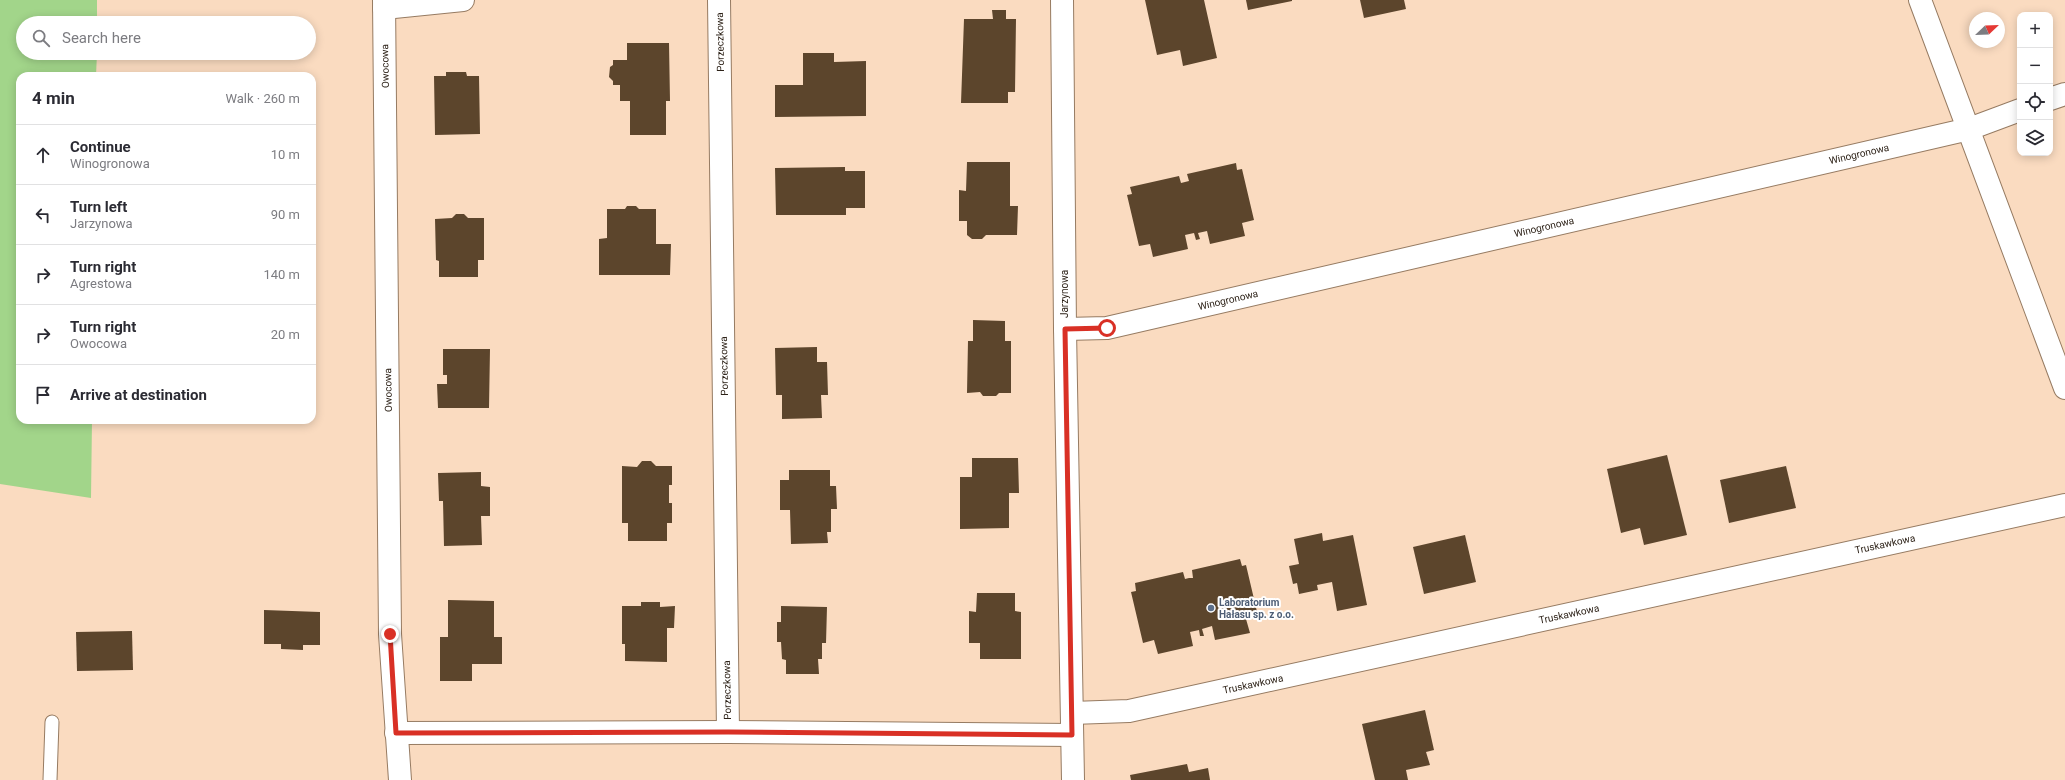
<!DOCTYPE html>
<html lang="en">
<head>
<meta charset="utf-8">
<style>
	:root { --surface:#fff; --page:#f7f7f7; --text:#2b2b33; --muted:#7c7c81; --line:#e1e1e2 }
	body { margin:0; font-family:Roboto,sans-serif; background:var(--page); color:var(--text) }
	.controls { position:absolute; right:12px; top:12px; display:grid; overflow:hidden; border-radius:8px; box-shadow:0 2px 10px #0003 }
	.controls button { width:36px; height:36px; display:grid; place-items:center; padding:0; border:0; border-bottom:1px solid var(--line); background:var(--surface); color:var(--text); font:20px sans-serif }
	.compass { position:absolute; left:1969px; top:12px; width:36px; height:36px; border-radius:50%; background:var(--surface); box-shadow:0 2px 10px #0003; rotate:67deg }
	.stop { position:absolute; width:12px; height:12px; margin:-9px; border:3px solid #d93025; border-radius:50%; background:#fff }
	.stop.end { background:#d93025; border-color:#fff; box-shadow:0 1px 4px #0008 }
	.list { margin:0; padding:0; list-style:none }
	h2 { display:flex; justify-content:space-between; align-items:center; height:52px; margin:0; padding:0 16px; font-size:17px }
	h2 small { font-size:13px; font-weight:400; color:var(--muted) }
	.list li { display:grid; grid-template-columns:26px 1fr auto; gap:12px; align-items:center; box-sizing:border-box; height:60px; padding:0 16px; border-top:1px solid var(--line) }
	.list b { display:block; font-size:15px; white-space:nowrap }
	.list p { margin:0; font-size:13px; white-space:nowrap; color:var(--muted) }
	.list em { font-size:13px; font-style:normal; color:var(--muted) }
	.icon { flex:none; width:22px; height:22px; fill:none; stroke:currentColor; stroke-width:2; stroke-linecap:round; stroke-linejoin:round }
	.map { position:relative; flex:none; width:2065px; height:780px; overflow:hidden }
	.search { position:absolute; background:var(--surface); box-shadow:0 2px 10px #0003; left:16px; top:16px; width:300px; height:44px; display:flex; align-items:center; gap:10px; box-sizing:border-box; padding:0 14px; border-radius:22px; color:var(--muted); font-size:15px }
	.panel { position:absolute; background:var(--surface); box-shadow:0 2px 10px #0003; left:16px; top:72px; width:300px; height:352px; border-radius:12px }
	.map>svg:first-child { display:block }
	.green { fill:#a2d58a }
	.building { fill:#5c452c }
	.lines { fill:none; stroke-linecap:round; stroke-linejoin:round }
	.service-casing { stroke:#967b62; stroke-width:15 }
	.minor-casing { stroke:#967b62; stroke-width:24 }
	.service { stroke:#fff; stroke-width:13 }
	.minor { stroke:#fff; stroke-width:22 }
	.route { stroke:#d93025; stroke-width:5 }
	.service-dot { fill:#5c6f8a; stroke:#fff; stroke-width:1.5 }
	.labels { text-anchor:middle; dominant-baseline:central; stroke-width:4; stroke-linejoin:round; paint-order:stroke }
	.street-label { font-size:10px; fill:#2d2218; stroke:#fff }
	.service-label { font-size:10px; font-weight:bold; fill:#4e5e75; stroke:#fff; text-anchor:start }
</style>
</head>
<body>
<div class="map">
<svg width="2065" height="780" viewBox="0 0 2065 780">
	<rect width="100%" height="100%" fill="#fadbc0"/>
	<path class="green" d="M0,0H97V23H23V53H97L96,76H20V420H92L91,498L0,484Z"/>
	<g class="building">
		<path d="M1145,0H1204L1217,58L1183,66L1180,50L1157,55Z"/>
		<path d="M1246,0H1292V1L1248,10Z"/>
		<path d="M1360,0H1404L1406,9L1364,18Z"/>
		<path d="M992,10H1006V19H1016L1015,92H1008V103H961L964,19H993Z"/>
		<path d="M627,43H669L670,101H666V135H630V101H620V85H613V81L609,77L610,67L613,65V60H627Z"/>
		<path d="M803,53H834V62L866,61V116L775,117V85H803Z"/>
		<path d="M446,72H466L467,76H479L480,134L435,135L434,76H446Z"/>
		<path d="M967,162H1010V206H1018L1017,235H986L982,239H972L967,235V221H959V190L966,191Z"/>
		<path d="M1236,163L1237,170L1242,169L1254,220L1242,223L1245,236L1210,244L1207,231L1198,233L1200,239L1196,240L1194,233L1185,235L1188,249L1153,257L1150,244L1139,246L1127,195L1132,194L1130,187L1179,176L1181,183L1189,181L1187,174Z"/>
		<path d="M845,167V171H865V208H846V215H776L775,168Z"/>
		<path d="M627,206H636L639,209H656V244H671L670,275H599V239L607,238V209H625Z"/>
		<path d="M456,214H464L468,218H484V260H478V277H439V261L436,260L435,219L452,218Z"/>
		<path d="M973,320L1005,321V341H1011V393H999L996,396H983L980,392L967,393L968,341H973Z"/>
		<path d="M817,347V362H827L828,395H821L822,418L782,419V395H776L775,348Z"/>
		<path d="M443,349H490L489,408H438L437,384H447V375H443Z"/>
		<path d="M1667,455L1687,535L1644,545L1640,528L1621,533L1607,469Z"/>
		<path d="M972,458H1018L1019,493H1009V528L960,529V477H972Z"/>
		<path d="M642,461H651L656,466H672V485H669V503H672V523H667V541H628V523H622V466L637,467Z"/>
		<path d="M1786,466L1796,508L1729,523L1720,480Z"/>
		<path d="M789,470H830V486H836L837,509H831V532H827L828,543L791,544L790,510H780V480H789Z"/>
		<path d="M481,472V486L490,487V516H481L482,545L444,546L443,501H439L438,473Z"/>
		<path d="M1322,533L1323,541L1353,535L1367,605L1337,611L1332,582L1317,585L1318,590L1299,594L1297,583L1293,584L1289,566L1299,564L1294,539Z"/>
		<path d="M1465,535L1476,582L1424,594L1413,547Z"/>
		<path d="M1240,559L1242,566L1246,565L1258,616L1246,619L1250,633L1215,640L1212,626L1202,629L1204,636H1200L1199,630L1190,632L1193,646L1158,654L1154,640L1143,643L1131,592L1136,591L1135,583L1183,572L1185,579L1189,578H1193L1192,570Z"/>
		<path d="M977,593H1015V611L1021,612V659H980V643H969V611L976,612Z"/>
		<path d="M448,600L494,601V637H502V664H472V681H440V637H448Z"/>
		<path d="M641,602H660V607L675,606L674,628H667V662L625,661V644H622V606H641Z"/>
		<path d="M781,606L827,607L826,643H822V659H818L819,674H786V660L782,659L781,642H777V622H781Z"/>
		<path d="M264,610L320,612V645H303V650L281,649V644H264Z"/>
		<path d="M132,631L133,670L77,671L76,632Z"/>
		<path d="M1425,710L1434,750L1426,752L1430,765L1406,770L1408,780H1375L1362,724Z"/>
		<path d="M1187,764L1189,772L1208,768L1210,780H1131L1130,775Z"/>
	</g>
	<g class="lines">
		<defs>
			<path id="service" d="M50,780L52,722"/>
			<g id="minor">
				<path d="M384,0L390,634L400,780"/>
				<path d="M719,0L728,732"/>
				<path d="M1062,0L1065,329L1073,780"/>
				<path d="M1920,0L2065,388"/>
				<path d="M384,8L463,0"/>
				<path d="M2050,99L2065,94"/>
				<path d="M1065,329L1107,328L1969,129L2020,110"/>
				<path d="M1072,713L1129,711L2065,505"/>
				<path d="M396,733L728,732L1072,735"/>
			</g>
		</defs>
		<use href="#service" class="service-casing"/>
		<use href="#minor" class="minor-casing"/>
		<use href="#service" class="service"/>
		<use href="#minor" class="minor"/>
	</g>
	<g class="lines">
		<path class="route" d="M390,634L396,733L728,732L1072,735L1065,329L1107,328"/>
	</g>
	<circle class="service-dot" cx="1211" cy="608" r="4"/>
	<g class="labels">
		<g class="street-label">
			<text transform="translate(720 42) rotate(-91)">Porzeczkowa</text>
			<text transform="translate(385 66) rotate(-91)">Owocowa</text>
			<text transform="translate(1859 154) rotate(-13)">Winogronowa</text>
			<text transform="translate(1544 227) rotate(-13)">Winogronowa</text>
			<text transform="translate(1064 294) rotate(-90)">Jarzynowa</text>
			<text transform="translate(1228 300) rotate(-13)">Winogronowa</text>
			<text transform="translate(724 366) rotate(-91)">Porzeczkowa</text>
			<text transform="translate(388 390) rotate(-91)">Owocowa</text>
			<text transform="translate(1885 544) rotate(-12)">Truskawkowa</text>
			<text transform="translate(1569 614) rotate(-12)">Truskawkowa</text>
			<text transform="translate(1253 684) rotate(-12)">Truskawkowa</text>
			<text transform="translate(727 690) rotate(-91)">Porzeczkowa</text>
		</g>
		<g class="service-label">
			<text x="1219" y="602">Laboratorium<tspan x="1219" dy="12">Hałasu sp. z o.o.</tspan></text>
		</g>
	</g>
</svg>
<div class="controls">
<button>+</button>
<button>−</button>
<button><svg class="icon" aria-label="locate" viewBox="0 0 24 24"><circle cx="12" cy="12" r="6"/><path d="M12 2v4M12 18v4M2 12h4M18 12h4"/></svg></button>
<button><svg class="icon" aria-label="layers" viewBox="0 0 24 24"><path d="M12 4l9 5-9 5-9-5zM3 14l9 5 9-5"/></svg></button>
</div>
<svg class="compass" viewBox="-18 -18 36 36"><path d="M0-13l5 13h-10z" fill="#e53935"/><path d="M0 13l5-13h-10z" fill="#7c7c81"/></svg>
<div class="stop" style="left:1107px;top:328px"></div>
<div class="stop end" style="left:390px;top:634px"></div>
<div class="search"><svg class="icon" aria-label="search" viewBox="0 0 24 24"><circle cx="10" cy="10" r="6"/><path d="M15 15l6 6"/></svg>Search here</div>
<section class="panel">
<h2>4 min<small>Walk · 260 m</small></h2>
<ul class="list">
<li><svg class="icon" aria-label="ahead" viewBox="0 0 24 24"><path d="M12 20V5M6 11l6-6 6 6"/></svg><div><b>Continue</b><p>Winogronowa</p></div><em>10 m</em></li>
<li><svg class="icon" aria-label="left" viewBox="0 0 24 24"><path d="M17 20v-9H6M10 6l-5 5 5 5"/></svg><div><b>Turn left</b><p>Jarzynowa</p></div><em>90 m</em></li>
<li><svg class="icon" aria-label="right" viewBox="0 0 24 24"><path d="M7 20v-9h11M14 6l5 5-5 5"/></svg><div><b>Turn right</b><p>Agrestowa</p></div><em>140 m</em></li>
<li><svg class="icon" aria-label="right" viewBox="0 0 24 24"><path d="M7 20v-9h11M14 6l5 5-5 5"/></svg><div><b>Turn right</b><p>Owocowa</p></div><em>20 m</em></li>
<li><svg class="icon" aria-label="arrive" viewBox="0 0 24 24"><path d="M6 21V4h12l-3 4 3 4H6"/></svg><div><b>Arrive at destination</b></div></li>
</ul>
</section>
</div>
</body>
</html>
